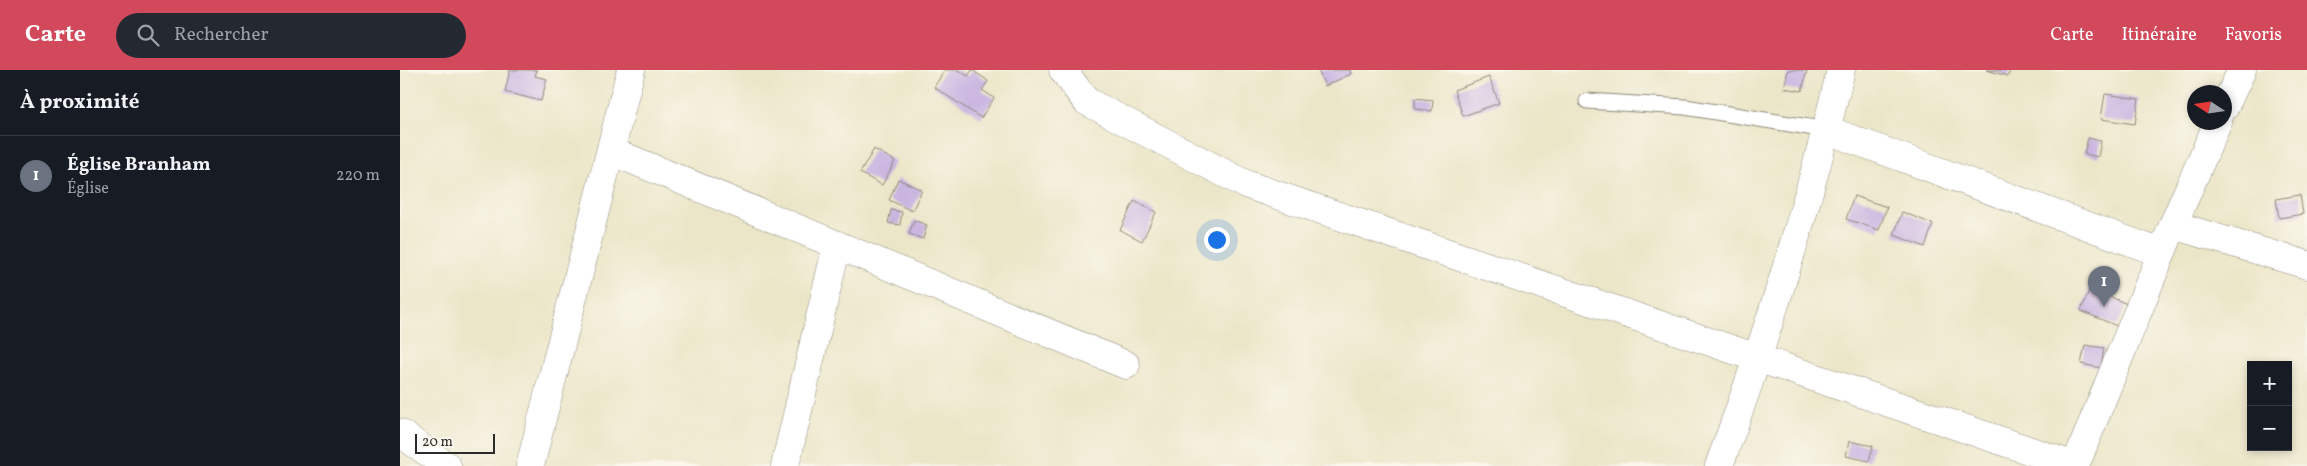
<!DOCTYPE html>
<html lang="fr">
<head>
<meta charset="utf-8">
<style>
	:root { --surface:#171b24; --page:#242831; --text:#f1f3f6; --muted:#9ea1a6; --line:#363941; --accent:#d1495b }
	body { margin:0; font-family:Vollkorn,serif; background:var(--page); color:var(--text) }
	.controls { position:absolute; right:15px; bottom:15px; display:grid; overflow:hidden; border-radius:0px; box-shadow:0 2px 8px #0003 }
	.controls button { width:45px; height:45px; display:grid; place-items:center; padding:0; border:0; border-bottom:1px solid var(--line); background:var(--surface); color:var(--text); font:25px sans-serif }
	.compass { position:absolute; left:1787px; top:15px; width:45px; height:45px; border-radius:50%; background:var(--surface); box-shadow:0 2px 8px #0003; rotate:282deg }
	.scale { position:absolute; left:15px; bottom:12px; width:80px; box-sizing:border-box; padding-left:5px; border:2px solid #2b2b2b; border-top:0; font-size:14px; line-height:18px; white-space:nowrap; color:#2b2b2b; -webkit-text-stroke:4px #fbf7ec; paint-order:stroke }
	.you { position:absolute; left:816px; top:169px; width:18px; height:18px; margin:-12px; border:4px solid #fff; border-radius:50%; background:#1a73e8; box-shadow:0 0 0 8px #1a73e833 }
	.badge { display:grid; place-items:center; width:32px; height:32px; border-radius:50%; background:var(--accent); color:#fff; font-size:16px; font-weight:700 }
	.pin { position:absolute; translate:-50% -41px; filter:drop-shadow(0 1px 2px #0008) }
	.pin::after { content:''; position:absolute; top:26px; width:18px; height:15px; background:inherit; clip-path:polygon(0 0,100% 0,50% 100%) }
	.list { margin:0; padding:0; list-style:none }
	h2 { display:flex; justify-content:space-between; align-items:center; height:65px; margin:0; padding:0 20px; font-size:21px }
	h2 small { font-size:16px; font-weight:400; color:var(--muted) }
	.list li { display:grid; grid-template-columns:32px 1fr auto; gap:15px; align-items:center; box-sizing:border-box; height:80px; padding:0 20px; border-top:1px solid var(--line) }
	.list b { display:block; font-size:19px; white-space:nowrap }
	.list p { margin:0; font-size:16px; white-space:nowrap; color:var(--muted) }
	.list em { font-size:16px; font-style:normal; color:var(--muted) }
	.icon { flex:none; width:28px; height:28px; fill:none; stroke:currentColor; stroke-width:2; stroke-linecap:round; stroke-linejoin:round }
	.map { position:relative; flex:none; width:1907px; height:396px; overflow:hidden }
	header { display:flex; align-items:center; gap:30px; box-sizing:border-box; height:70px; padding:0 25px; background:var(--accent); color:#fff }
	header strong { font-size:24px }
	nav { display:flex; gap:28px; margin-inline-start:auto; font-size:18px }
	.search { width:350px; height:45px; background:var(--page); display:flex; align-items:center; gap:12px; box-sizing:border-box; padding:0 18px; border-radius:28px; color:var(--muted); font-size:19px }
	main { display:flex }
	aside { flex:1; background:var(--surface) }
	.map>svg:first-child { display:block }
	.building { fill:#cab5e1 }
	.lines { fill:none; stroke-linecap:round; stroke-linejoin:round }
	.service-casing { stroke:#8c887a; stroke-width:17 }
	.minor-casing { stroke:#8c887a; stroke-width:29 }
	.service { stroke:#fff; stroke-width:15 }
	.minor { stroke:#fff; stroke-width:28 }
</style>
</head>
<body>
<header>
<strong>Carte</strong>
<div class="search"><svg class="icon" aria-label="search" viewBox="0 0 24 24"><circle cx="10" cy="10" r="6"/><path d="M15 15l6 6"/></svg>Rechercher</div>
<nav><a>Carte</a><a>Itinéraire</a><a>Favoris</a></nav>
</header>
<main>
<aside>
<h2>À proximité<small></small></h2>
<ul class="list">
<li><span class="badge" style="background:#6b7280">1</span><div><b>Église Branham</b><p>Église</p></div><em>220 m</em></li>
</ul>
</aside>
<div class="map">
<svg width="1907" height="396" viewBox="0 0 1907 396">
	<rect width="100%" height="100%" fill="#fbf7ec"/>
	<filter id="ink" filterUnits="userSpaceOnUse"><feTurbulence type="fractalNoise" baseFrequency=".02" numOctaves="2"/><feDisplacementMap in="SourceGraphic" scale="10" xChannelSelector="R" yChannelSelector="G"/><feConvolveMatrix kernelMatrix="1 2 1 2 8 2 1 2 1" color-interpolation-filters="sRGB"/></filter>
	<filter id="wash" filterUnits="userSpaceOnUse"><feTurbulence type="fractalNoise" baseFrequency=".0096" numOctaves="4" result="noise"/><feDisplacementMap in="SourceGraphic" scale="20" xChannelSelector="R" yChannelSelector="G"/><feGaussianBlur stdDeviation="1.12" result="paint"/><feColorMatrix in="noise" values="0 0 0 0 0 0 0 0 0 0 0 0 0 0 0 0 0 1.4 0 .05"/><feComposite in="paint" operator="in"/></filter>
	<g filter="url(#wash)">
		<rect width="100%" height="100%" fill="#ece6c9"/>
		<g id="blocks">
			<g class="building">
				<path d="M110,0H137L135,6L147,9L141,31L105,22Z"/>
				<path d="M545,0H558L568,6L572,0L588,11L582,20L594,28L581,48L534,17Z"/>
				<path d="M918,0H950L951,4L925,16Z"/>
				<path d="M1388,0H1407L1402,21L1384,18Z"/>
				<path d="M1586,0H1610L1608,6Z"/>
				<path d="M1089,7L1099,33L1063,46L1054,20Z"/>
				<path d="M1705,24L1739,29L1735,54L1701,49Z"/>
				<path d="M1015,28L1033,30L1032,41L1015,39Z"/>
				<path d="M1688,68L1701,71L1698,87L1684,84Z"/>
				<path d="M474,79L495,91L482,115L460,103Z"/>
				<path d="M498,109L522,120L512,141L489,130Z"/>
				<path d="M1900,125L1903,144L1879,148L1876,129Z"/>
				<path d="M1454,126L1487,137L1479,160L1446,149Z"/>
				<path d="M734,131L756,142L742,171L720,160Z"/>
				<path d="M491,140L502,142L500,155L488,153Z"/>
				<path d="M1502,142L1533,154L1525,177L1494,165Z"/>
				<path d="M514,150L527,155L523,169L509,164Z"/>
				<path d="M1690,218L1727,234L1717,256L1681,241Z"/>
				<path d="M1685,275L1704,278L1701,298L1681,294Z"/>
				<path d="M1449,371L1473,376L1469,391L1446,386Z"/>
			</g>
		</g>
	</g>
	<g filter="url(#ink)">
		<use href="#blocks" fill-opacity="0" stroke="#8c887a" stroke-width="1"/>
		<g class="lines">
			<defs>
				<path id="service" d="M1187,31L1285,37L1427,60"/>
				<g id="minor">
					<path d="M663,0L686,31L845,114L1675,396"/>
					<path d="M1824,38L1842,0"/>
					<path d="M1427,60L1761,183"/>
					<path d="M211,81L726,295"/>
					<path d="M1773,155L1907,195"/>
					<path d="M0,363L47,396"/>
					<path d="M130,396L231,0"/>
					<path d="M385,396L437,175"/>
					<path d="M1319,396C1367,266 1409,134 1441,0"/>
					<path d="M1675,396L1773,155L1818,52"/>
				</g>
			</defs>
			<use href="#service" class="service-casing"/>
			<use href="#minor" class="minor-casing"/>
			<use href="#service" class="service"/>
			<use href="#minor" class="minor"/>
		</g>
	</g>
</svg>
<div class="controls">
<button>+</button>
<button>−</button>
</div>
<svg class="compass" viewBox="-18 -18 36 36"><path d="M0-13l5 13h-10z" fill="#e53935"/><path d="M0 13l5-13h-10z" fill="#9ea1a6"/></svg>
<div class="scale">20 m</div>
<div class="you"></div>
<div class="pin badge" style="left:1704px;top:237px;background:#6b7280">1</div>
</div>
</main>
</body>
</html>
